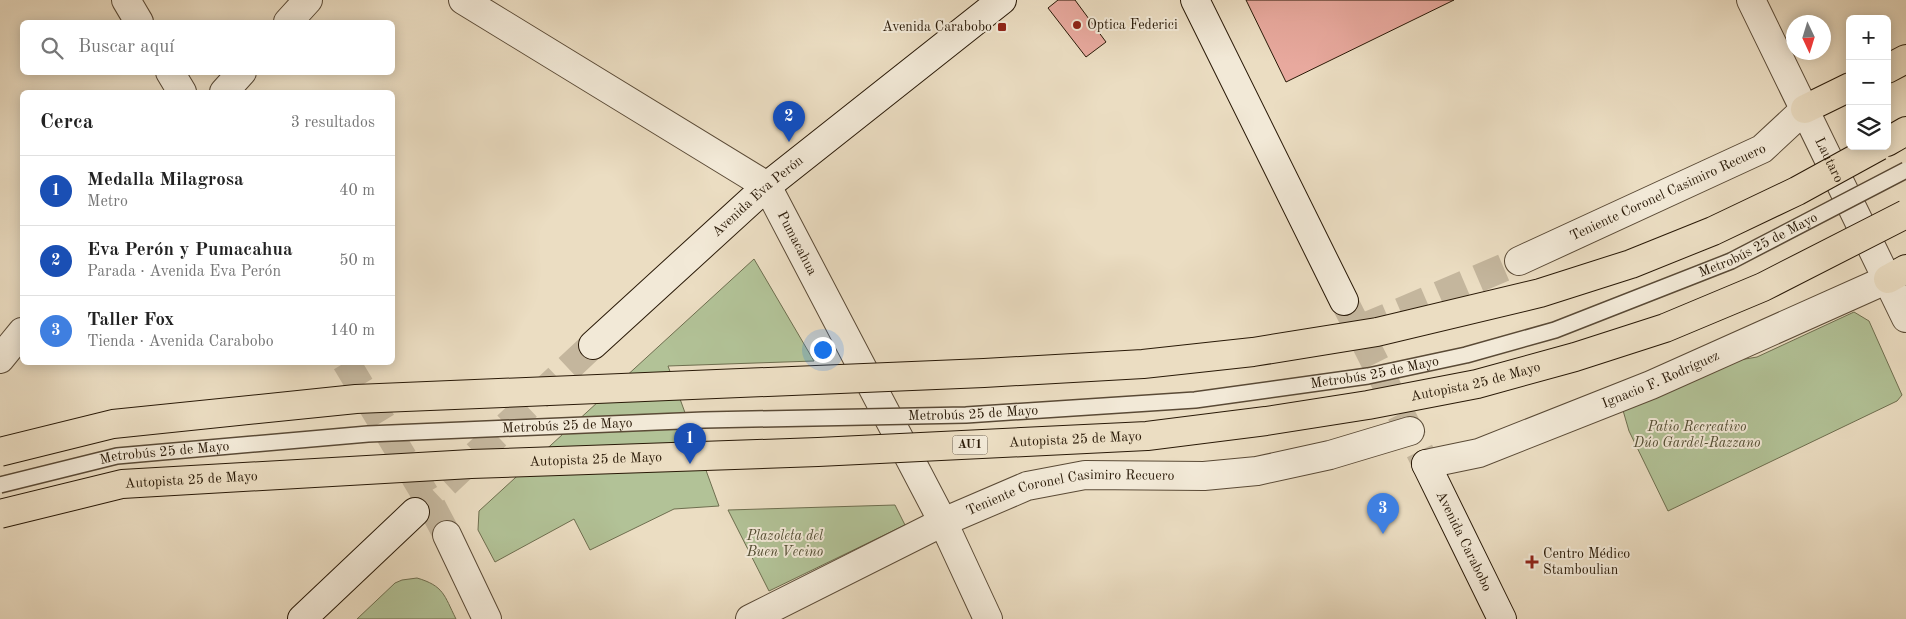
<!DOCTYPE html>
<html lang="es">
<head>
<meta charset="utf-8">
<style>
	:root { --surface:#fff; --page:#f2f2f2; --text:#222; --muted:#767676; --line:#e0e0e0; --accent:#7c3aed }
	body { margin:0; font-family:"Old Standard TT",serif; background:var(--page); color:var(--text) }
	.controls { position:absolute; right:15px; top:15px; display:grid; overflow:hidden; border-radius:8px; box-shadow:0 2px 12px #0003 }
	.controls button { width:45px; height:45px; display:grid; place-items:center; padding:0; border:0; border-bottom:1px solid var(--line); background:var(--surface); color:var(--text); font:25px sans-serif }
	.compass { position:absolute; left:1786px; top:15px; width:45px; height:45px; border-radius:50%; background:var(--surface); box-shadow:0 2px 12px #0003; rotate:176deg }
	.you { position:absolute; left:822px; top:349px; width:18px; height:18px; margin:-12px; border:4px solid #fff; border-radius:50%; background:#1a73e8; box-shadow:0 0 0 8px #1a73e833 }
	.badge { display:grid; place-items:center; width:32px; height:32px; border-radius:50%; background:var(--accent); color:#fff; font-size:16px; font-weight:700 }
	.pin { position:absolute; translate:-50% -41px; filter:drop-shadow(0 1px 2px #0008) }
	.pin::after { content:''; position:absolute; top:26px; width:18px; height:15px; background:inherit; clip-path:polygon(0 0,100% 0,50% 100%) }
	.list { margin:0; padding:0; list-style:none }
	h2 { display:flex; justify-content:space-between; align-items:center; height:65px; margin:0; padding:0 20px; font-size:21px }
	h2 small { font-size:16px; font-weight:400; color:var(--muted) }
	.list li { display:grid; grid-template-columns:32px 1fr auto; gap:15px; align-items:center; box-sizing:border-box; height:70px; padding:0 20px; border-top:1px solid var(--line) }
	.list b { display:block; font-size:19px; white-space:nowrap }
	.list p { margin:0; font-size:16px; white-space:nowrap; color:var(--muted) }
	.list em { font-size:16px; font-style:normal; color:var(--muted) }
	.icon { flex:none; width:28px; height:28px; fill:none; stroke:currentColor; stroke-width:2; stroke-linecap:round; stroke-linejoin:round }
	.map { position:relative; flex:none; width:1906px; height:619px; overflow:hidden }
	.search { position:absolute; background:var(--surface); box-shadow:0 2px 12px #0003; left:20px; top:20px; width:375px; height:55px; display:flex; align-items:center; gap:12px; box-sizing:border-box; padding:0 18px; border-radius:8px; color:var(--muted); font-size:19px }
	.panel { position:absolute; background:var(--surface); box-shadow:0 2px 12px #0003; left:20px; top:90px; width:375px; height:275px; border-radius:8px }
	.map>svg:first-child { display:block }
	.green { fill:#b2c297; stroke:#6e6e4f }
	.building { fill:#e8a99e; stroke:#291907 }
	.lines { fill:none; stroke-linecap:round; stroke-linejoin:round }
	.street-tunnel { stroke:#c4b69d; stroke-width:28; stroke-dasharray:28 14; stroke-linecap:butt }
	.secondary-tunnel { stroke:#c4b69d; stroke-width:28; stroke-dasharray:28 14; stroke-linecap:butt }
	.street-casing { stroke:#5a4a36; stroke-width:30 }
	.secondary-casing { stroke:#291907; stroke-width:30 }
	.highway-casing { stroke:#291907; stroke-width:30 }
	.street { stroke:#f2e9d7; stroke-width:28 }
	.secondary { stroke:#f2e9d7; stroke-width:28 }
	.highway { stroke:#ebddc2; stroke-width:28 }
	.lane-bridge-casing { stroke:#5a4a36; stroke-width:18; stroke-linecap:butt }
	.highway-bridge-casing { stroke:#291907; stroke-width:30; stroke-linecap:butt }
	.lane-bridge { stroke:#f2e9d7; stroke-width:15 }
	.highway-bridge { stroke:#ebddc2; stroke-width:28 }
	.poi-dot { fill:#8f2418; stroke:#f2e9d7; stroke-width:2 }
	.labels { text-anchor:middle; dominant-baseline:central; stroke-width:4; stroke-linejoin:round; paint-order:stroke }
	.shield { fill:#f2e9d7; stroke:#655745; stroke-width:1 }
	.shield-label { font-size:12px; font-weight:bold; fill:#291907 }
	.poi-label { font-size:14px; fill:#291907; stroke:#f2e9d7; text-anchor:start }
	.street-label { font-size:14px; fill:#291907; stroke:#f2e9d7 }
	.park-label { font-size:14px; font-style:italic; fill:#524c32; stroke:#f2e9d7 }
</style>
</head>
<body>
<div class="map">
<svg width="1906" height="619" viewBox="0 0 1906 619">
	<rect width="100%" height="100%" fill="#ebddc2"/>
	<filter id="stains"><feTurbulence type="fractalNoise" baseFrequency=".004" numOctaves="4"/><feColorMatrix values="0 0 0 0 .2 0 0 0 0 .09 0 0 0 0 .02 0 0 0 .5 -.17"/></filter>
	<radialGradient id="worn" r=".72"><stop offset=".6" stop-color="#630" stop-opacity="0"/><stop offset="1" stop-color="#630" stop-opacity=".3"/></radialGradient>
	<g class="green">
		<path d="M754,259L814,361L668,366L719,506L674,509L590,550L574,519L495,562L478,530L479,511Z"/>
		<path d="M1854,312L1869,321L1902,395L1897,401L1668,511L1629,431L1622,407L1728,362L1757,357Z"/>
		<path d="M895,505L905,525L769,591L728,510Z"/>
		<path d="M417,578C444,586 444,595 456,619H357L395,583L402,580Z"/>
	</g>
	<g class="building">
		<path d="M1058,0H1075L1106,42L1086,57L1048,8Z"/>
		<path d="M1246,0H1454L1286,82Z"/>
	</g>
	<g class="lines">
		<g class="street-tunnel">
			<path d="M1362,328L1519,261"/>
			<path d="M346,362L428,499L447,535"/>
		</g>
		<g class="secondary-tunnel">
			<path d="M1344,301L1426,464"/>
			<path d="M415,512L593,345"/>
		</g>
		<defs>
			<g id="street">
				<path d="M126,0L139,22"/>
				<path id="s1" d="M463,0L767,186L943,522L988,619"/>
				<path id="s2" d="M1751,0L1906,318"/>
				<path d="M288,22L308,0"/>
				<path d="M170,72L182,92"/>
				<path d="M224,92L242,72"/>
				<path id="s3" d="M1519,261L1762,149L1805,109"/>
				<path d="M0,359L22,332"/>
				<path id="s4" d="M1426,464L1479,453L1651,385L1888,279"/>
				<path d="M447,535L487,619"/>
				<path id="s5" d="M750,619L943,522L1027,486L1085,475L1204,476L1257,471L1330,455L1410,431"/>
			</g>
			<g id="secondary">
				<path d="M1195,0L1344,301"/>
				<path id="s6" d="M593,345L767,186L1002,0"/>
				<path id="s7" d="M1426,464L1502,619"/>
				<path d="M302,619L415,512"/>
			</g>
			<g id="highway">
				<path d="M1887,69L1906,59"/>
				<path d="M1805,109L1850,87"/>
				<path d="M1887,142L1906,131"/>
				<path d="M1888,279L1906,269"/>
			</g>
		</defs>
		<use href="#street" class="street-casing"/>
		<use href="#secondary" class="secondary-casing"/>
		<use href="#highway" class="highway-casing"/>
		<use href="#street" class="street"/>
		<use href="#secondary" class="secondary"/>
		<use href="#highway" class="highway"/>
		<defs>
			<g id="lane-bridge">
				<path id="s8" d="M0,485L117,456L368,434L704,420L966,415L1195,400L1368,376L1466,355L1555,330L1731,261L1906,170"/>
			</g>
			<g id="highway-bridge">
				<path d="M0,452L113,424L356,399L984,373L1143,364L1253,352L1377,332L1540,293L1631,264L1713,231L1797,191L1879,146"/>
				<path id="s9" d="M0,514L122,484L471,464L818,452L1147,436L1266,421L1368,405L1477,384L1575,357L1665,328L1763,287L1906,214"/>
			</g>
		</defs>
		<use href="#lane-bridge" class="lane-bridge-casing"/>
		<use href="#highway-bridge" class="highway-bridge-casing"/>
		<use href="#lane-bridge" class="lane-bridge"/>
		<use href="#highway-bridge" class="highway-bridge"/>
	</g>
	<g class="poi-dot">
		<circle cx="1077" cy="25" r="5"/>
		<rect x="997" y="22" width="10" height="10" rx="2.5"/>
		<path d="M1529.5 554.5h5v5h5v5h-5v5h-5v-5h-5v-5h5z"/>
	</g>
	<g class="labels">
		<rect class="shield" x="952.5" y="435.5" width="35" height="19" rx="4"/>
		<g class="shield-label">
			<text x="970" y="445">AU1</text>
		</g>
		<g class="poi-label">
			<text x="1087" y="25">Optica Federici</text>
			<text x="992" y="27" text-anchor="end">Avenida Carabobo</text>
			<text x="1543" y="554">Centro Médico<tspan x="1543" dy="16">Stamboulian</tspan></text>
		</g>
		<g class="street-label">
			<text stroke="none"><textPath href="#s2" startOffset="178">Lautaro</textPath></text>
			<text stroke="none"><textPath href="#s3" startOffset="164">Teniente Coronel Casimiro Recuero</textPath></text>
			<text stroke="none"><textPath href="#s6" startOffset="222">Avenida Eva Perón</textPath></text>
			<text stroke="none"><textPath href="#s1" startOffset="421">Pumacahua</textPath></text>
			<text stroke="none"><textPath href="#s8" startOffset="1788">Metrobús 25 de Mayo</textPath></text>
			<text stroke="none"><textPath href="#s8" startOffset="1382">Metrobús 25 de Mayo</textPath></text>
			<text stroke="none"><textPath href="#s4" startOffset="250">Ignacio F. Rodríguez</textPath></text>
			<text stroke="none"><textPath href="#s9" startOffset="1485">Autopista 25 de Mayo</textPath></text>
			<text stroke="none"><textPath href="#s8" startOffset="978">Metrobús 25 de Mayo</textPath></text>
			<text stroke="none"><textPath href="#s8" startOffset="572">Metrobús 25 de Mayo</textPath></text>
			<text stroke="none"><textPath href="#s9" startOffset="1080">Autopista 25 de Mayo</textPath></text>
			<text stroke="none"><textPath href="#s8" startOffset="168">Metrobús 25 de Mayo</textPath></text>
			<text stroke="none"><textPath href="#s9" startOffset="600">Autopista 25 de Mayo</textPath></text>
			<text stroke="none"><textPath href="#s9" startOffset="195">Autopista 25 de Mayo</textPath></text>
			<text stroke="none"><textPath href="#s5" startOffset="349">Teniente Coronel Casimiro Recuero</textPath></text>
			<text stroke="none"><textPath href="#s7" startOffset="86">Avenida Carabobo</textPath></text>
		</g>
		<g class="park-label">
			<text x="1697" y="427">Patio Recreativo<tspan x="1697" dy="16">Dúo Gardel-Razzano</tspan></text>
			<text x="785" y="536">Plazoleta del<tspan x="785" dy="16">Buen Vecino</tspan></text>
		</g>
	</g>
	<rect width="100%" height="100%" filter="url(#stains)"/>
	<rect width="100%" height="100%" fill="url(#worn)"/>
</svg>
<div class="controls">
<button>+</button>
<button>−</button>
<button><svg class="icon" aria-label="layers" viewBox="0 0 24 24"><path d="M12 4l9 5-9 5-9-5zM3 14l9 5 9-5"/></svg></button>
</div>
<svg class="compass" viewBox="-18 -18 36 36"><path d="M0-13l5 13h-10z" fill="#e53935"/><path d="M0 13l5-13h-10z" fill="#767676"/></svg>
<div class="you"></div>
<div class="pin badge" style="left:690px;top:464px;background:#1a4fb4">1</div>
<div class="pin badge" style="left:789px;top:142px;background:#1a4fb4">2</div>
<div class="pin badge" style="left:1383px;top:534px;background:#3f7fe0">3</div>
<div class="search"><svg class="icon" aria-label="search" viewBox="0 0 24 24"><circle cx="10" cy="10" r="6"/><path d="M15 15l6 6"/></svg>Buscar aquí</div>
<section class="panel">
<h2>Cerca<small>3 resultados</small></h2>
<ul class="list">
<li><span class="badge" style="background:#1a4fb4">1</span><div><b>Medalla Milagrosa</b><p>Metro</p></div><em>40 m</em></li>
<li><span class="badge" style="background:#1a4fb4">2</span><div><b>Eva Perón y Pumacahua</b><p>Parada · Avenida Eva Perón</p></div><em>50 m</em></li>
<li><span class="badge" style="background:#3f7fe0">3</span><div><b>Taller Fox</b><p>Tienda · Avenida Carabobo</p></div><em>140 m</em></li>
</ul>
</section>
</div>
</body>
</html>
